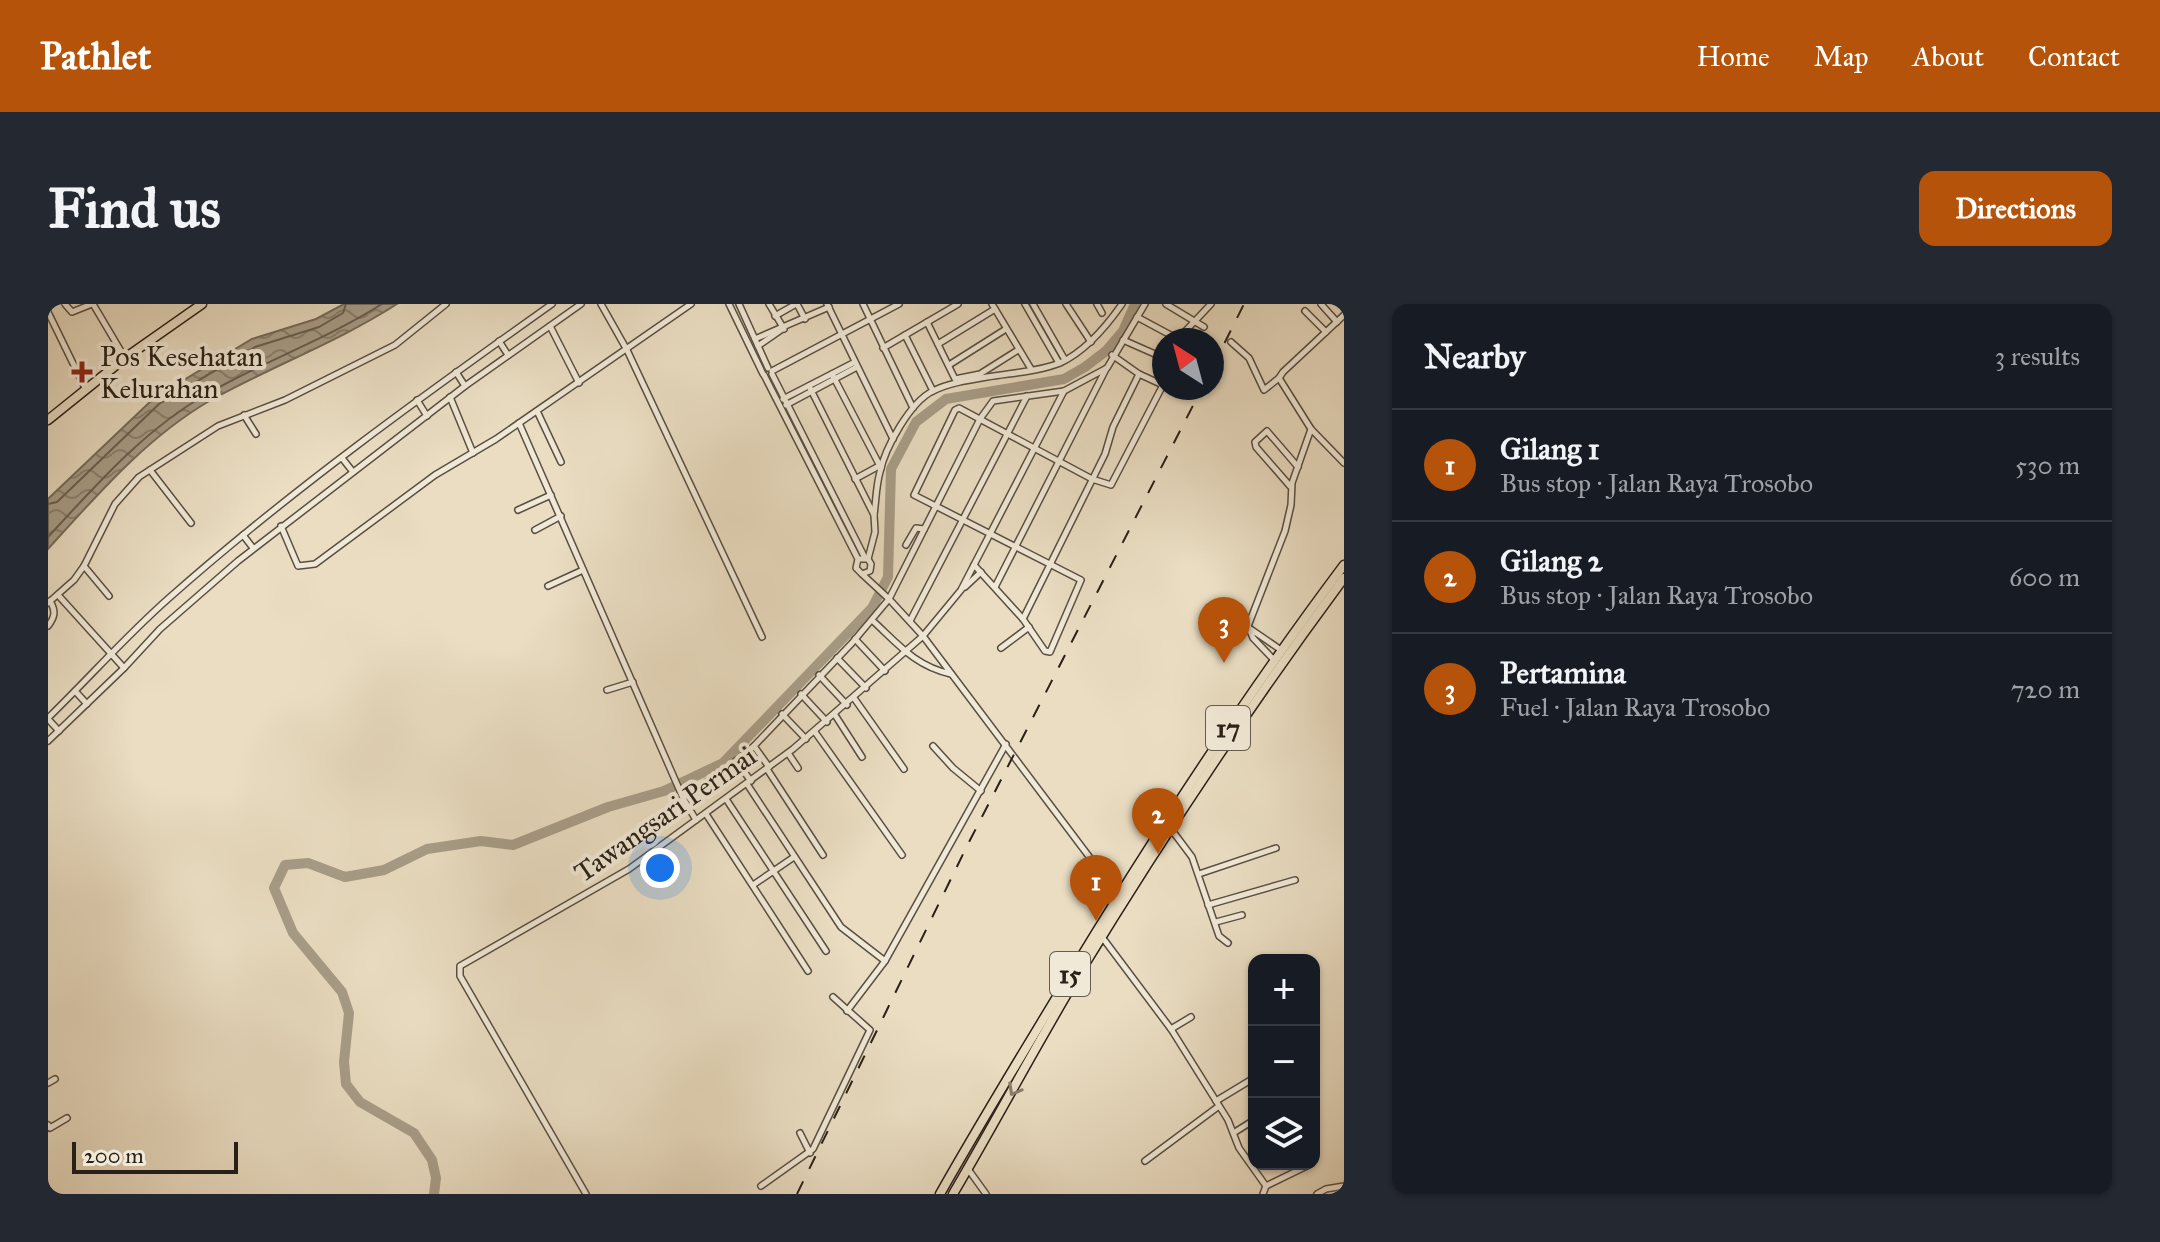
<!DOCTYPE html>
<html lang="en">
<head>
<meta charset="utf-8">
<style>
	:root { --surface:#171b24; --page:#242831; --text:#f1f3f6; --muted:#9ea1a6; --line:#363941; --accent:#b45309 }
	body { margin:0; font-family:"IM FELL Great Primer",serif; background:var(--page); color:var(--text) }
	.controls { position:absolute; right:24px; bottom:24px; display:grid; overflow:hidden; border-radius:16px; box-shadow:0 2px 6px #0004 }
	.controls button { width:72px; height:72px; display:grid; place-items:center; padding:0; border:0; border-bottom:2px solid var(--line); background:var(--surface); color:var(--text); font:40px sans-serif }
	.compass { position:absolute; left:1104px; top:24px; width:72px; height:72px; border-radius:50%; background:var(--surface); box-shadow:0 2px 6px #0004; rotate:324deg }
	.scale { position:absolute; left:24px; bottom:20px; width:166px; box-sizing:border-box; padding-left:8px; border:4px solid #292017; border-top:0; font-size:22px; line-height:28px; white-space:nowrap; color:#292017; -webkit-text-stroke:6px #f1e9d7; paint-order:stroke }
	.you { position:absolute; left:612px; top:564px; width:28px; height:28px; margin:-20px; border:6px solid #fff; border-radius:50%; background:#1a73e8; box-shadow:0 0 0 12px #1a73e833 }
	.badge { display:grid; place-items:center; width:52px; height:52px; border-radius:50%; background:var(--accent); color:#fff; font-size:26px; font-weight:700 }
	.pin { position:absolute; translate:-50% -66px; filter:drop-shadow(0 2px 4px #0008) }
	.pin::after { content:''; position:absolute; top:42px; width:28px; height:24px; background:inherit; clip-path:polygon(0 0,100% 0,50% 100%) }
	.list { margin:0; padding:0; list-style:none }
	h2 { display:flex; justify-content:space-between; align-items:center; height:104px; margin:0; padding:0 32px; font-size:34px }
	h2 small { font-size:26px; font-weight:400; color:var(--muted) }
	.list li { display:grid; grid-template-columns:52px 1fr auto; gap:24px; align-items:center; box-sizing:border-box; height:112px; padding:0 32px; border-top:2px solid var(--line) }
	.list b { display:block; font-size:30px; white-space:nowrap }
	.list p { margin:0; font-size:26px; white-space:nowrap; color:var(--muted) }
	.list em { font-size:26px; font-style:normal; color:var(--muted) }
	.icon { flex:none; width:44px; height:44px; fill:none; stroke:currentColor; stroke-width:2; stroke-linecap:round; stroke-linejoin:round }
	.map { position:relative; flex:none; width:1296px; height:890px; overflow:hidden; border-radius:16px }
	header { display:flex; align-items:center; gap:48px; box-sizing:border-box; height:112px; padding:0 40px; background:var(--accent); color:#fff }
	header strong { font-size:38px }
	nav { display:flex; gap:44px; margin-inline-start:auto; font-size:28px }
	.intro { display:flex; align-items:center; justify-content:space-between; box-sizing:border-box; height:192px; padding:0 48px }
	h1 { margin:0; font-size:56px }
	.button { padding:20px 36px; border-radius:16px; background:var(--accent); color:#fff; font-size:28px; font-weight:700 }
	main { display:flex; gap:48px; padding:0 48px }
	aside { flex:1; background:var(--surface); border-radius:16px; box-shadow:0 2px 6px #0004 }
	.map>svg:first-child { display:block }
	.water { fill:url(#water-waves); stroke:#756b5b; stroke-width:2 }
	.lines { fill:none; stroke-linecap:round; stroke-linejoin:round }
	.shore { stroke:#685e50; stroke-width:2 }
	.river { stroke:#a89d88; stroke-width:10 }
	.minor-casing { stroke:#594f42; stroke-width:8 }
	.primary-casing { stroke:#292017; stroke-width:11 }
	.trunk-casing { stroke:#292017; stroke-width:11 }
	.minor { stroke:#f1e9d7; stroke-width:5 }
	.primary { stroke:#eaddc2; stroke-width:8 }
	.trunk { stroke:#eaddc2; stroke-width:8 }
	.rail { stroke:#292017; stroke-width:2; stroke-dasharray:14 14; stroke-linecap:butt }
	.oneway { stroke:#8a7e6c }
	.poi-dot { fill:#8f2418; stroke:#f1e9d7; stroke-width:3 }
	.labels { text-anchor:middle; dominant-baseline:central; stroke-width:8; stroke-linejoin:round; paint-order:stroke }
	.shield { fill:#f1e9d7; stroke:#655c51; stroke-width:2 }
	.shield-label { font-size:26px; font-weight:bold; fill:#292017 }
	.poi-label { font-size:28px; fill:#292017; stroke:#f1e9d7; text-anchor:start }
	.street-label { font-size:28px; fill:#292017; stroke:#f1e9d7 }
</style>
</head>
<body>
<header>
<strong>Pathlet</strong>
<nav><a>Home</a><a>Map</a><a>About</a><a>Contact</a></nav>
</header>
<div class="intro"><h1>Find us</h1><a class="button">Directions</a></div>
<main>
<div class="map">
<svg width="1296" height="890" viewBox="0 0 1296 890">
	<defs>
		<pattern id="water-waves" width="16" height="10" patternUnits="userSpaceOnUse" patternTransform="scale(2)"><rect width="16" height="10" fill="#a89d88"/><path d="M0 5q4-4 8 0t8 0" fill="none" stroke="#89806e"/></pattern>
	</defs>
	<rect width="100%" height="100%" fill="#eaddc2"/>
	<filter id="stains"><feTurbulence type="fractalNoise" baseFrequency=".0025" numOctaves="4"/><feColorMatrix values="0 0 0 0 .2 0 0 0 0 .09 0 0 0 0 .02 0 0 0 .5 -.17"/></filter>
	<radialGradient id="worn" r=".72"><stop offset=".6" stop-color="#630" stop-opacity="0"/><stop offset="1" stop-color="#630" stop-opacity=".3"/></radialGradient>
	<path class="water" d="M296,0H349C290,38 224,62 163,96C99,133 49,191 0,245V195L106,94L204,35L268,15Z"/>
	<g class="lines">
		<g class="shore">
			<path d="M0,200L9,198L111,100L207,43L271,23L295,9L298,0"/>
			<path d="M0,233C48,181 97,125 159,90C216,57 279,35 334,0"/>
		</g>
		<path class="river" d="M386,890L388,874L384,856L366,829L312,798L298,780L296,758L301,709L294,688L245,629L226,584L237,561L260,559L297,573L336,566L379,545L433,537L465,541L560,503L616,487L675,459L824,304L840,273L843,165L868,118L898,95L1016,75L1037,63L1058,47L1075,27L1087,0"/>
		<defs>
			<g id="minor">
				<path d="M17,0L24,8L44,0"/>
				<path d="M45,0L77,54"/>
				<path d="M553,0L579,46L714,333"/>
				<path d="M681,0L715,70"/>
				<path d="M691,0L720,64"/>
				<path d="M721,0L736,25"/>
				<path d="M749,0L757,15"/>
				<path d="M779,0L845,135"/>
				<path d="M815,0L865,104"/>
				<path d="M944,0L983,65"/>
				<path d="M977,0L1011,59"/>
				<path d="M985,0L1017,56"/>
				<path d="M1018,0L1043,38"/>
				<path d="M1049,0L1054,9"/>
				<path d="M1118,0L1156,23"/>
				<path d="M1273,0L1289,18"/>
				<path d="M1257,7L1278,28"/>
				<path d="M0,8L37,84"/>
				<path d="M1296,11L1235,68L1231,74L1263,125L1296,159"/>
				<path d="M727,12L748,0"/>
				<path d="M1089,13L1130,35"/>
				<path d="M879,18L907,75L932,70L970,46"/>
				<path d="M502,22L531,79"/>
				<path d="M857,31L885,87"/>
				<path d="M707,35L781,3"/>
				<path d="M1075,36L1116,54"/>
				<path d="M1129,36L1163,0"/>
				<path d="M451,37L460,51"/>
				<path d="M1183,38L1201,54L1216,86L1231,74"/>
				<path d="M890,40L947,5"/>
				<path d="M710,42L733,26"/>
				<path d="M835,44L910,0"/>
				<path d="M1064,51L1091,70L1115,81"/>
				<path d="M901,61L958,25"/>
				<path d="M724,67L851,0"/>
				<path d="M408,68L417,82"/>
				<path d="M724,70L817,254"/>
				<path d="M784,70L833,164"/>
				<path d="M716,71L810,255L808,264L814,270L822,267L823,260L820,255H810"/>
				<path d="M761,82L826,211L827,228L820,255"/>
				<path d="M1122,84L1133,88L1136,84"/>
				<path d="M402,93L425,149"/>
				<path d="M735,95L807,58"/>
				<path d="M369,96L379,112"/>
				<path d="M738,101L809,63"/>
				<path d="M489,107L513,158"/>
				<path d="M196,111L208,130"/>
				<path d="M471,119L635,494"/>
				<path d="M294,154L305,168"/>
				<path d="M102,166L143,219"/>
				<path d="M807,175L831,162"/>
				<path d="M1242,182L1208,143L1207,138L1219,127L1250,163"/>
				<path d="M470,206L503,191"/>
				<path d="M826,211C828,197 828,182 832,168C837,144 862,98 885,87C901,79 921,76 939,73C962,69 989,68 1012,59C1038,47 1058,23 1074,0"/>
				<path d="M233,222L250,262L267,260L387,171L448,135L643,0"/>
				<path d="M487,226L513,212"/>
				<path d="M195,231L205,244"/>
				<path d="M858,241L868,224L876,225"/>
				<path d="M926,261L975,315L997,347L1002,348L1033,276L866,191L907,106L911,104L1044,175L1063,181L1115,81"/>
				<path d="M36,262L61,292"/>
				<path d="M814,270L841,295L875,332L1070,591"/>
				<path d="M500,282L535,266"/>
				<path d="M917,283L933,268"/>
				<path d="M947,283L1058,65"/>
				<path d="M10,291L76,364"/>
				<path d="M0,299L26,276L36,262L67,200L91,173L170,122L237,96L347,41L398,0"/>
				<path d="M975,315L1057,150L1065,123L1091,70"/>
				<path d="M824,316C850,340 867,362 903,370"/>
				<path d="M862,317L979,92"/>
				<path d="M0,322C7,313 8,307 2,297"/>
				<path d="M1201,324L1233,346"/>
				<path d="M807,335L837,367"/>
				<path d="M953,344L981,323"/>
				<path d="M789,354L818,384"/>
				<path d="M1226,356L1205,334L1200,322L1237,227L1243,201L1244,179L1263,125"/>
				<path d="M771,371L799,401"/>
				<path d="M559,386L585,378"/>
				<path d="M27,387L39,400"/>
				<path d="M753,390L779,418"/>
				<path d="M806,394L856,465"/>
				<path d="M734,410L758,435"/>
				<path d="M787,411L814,453"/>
				<path d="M0,414C41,374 79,331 121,294C242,187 373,93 504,0"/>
				<path d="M0,415L11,427"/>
				<path d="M767,428L854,551"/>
				<path d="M0,437L76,364L112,325L190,257L417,82L533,0"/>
				<path d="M706,442L721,463"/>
				<path d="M885,442L905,464L933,487"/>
				<path d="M740,449L750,464"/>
				<path d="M688,457L703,477"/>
				<path d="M719,465L775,551"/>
				<path d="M699,480L793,623L837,657"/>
				<path d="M678,495L778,647"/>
				<path d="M658,510L760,667"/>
				<path d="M648,516L635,494L678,465L706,442L804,339L841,295L932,115L945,97L1016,87"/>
				<path d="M1123,525L1144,553L1171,632L1180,639"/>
				<path d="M1151,570L1228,544"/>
				<path d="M705,581L746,553"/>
				<path d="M1160,601L1247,576"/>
				<path d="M1168,618L1194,611"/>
				<path d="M1054,633L1123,725L1180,816L1191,844L1218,882L1215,890"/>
				<path d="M799,707L837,657L958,440"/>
				<path d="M1123,725L1143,713"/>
				<path d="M0,779L7,775"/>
				<path d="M1168,797L1206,774"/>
				<path d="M0,821L2,824L19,814"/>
				<path d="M1187,828L1206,816"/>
				<path d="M752,829L762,849"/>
				<path d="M1097,857L1171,802"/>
				<path d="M920,865L938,890"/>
				<path d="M713,882L765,845L822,726L785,693"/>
				<path d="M1218,882L1263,860"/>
				<path d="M538,890L412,672V662L581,565L745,445L875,332L913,286L1016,87L1059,64L1097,0"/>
				<path d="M1269,890L1278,885L1296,882"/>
			</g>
			<path id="primary" d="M0,116L77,54L154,0"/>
			<g id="trunk">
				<path d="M892,890C931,821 972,754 1013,686C1101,540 1194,397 1296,261"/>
				<path d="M905,890C948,817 988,741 1032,668C1115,532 1201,402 1296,274"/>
			</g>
		</defs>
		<use href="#minor" class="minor-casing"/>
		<use href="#primary" class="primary-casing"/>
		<use href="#trunk" class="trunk-casing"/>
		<use href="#minor" class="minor"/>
		<use href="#primary" class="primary"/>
		<use href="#trunk" class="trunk"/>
		<g class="rail">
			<path d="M1164,64L1196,0"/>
			<path d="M749,890L919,542L1154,84"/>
		</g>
	</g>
	<defs><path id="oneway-chevron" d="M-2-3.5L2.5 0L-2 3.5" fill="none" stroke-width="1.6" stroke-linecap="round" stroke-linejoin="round" transform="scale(2)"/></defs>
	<use class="oneway" href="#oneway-chevron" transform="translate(966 786) rotate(119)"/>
	<path class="poi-dot" d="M30 56h8v8h8v8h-8v8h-8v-8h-8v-8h8z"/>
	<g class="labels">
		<g class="shield">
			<rect x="1158" y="402" width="44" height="44" rx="6"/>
			<rect x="1002" y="648" width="40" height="44" rx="6"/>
		</g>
		<g class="shield-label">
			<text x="1180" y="424">17</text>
			<text x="1022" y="670">15</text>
		</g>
		<g class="poi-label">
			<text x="52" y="52">Pos Kesehatan<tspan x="52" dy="32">Kelurahan</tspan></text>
		</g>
		<g class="street-label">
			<text transform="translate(617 510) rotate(-35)">Tawangsari Permai</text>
		</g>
	</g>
	<rect width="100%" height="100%" filter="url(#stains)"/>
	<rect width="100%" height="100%" fill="url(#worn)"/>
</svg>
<div class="controls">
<button>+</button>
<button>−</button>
<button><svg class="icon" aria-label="layers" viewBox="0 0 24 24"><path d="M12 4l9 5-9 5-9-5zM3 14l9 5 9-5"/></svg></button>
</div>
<svg class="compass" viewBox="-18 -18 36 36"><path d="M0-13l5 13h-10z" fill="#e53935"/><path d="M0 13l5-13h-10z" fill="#9ea1a6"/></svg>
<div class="scale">200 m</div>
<div class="you"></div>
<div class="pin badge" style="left:1048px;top:617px">1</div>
<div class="pin badge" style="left:1110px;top:550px">2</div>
<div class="pin badge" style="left:1176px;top:359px">3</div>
</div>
<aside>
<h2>Nearby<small>3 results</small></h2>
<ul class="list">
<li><span class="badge">1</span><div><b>Gilang 1</b><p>Bus stop · Jalan Raya Trosobo</p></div><em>530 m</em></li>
<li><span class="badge">2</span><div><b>Gilang 2</b><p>Bus stop · Jalan Raya Trosobo</p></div><em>600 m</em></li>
<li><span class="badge">3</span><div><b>Pertamina</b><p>Fuel · Jalan Raya Trosobo</p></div><em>720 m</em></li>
</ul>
</aside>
</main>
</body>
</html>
